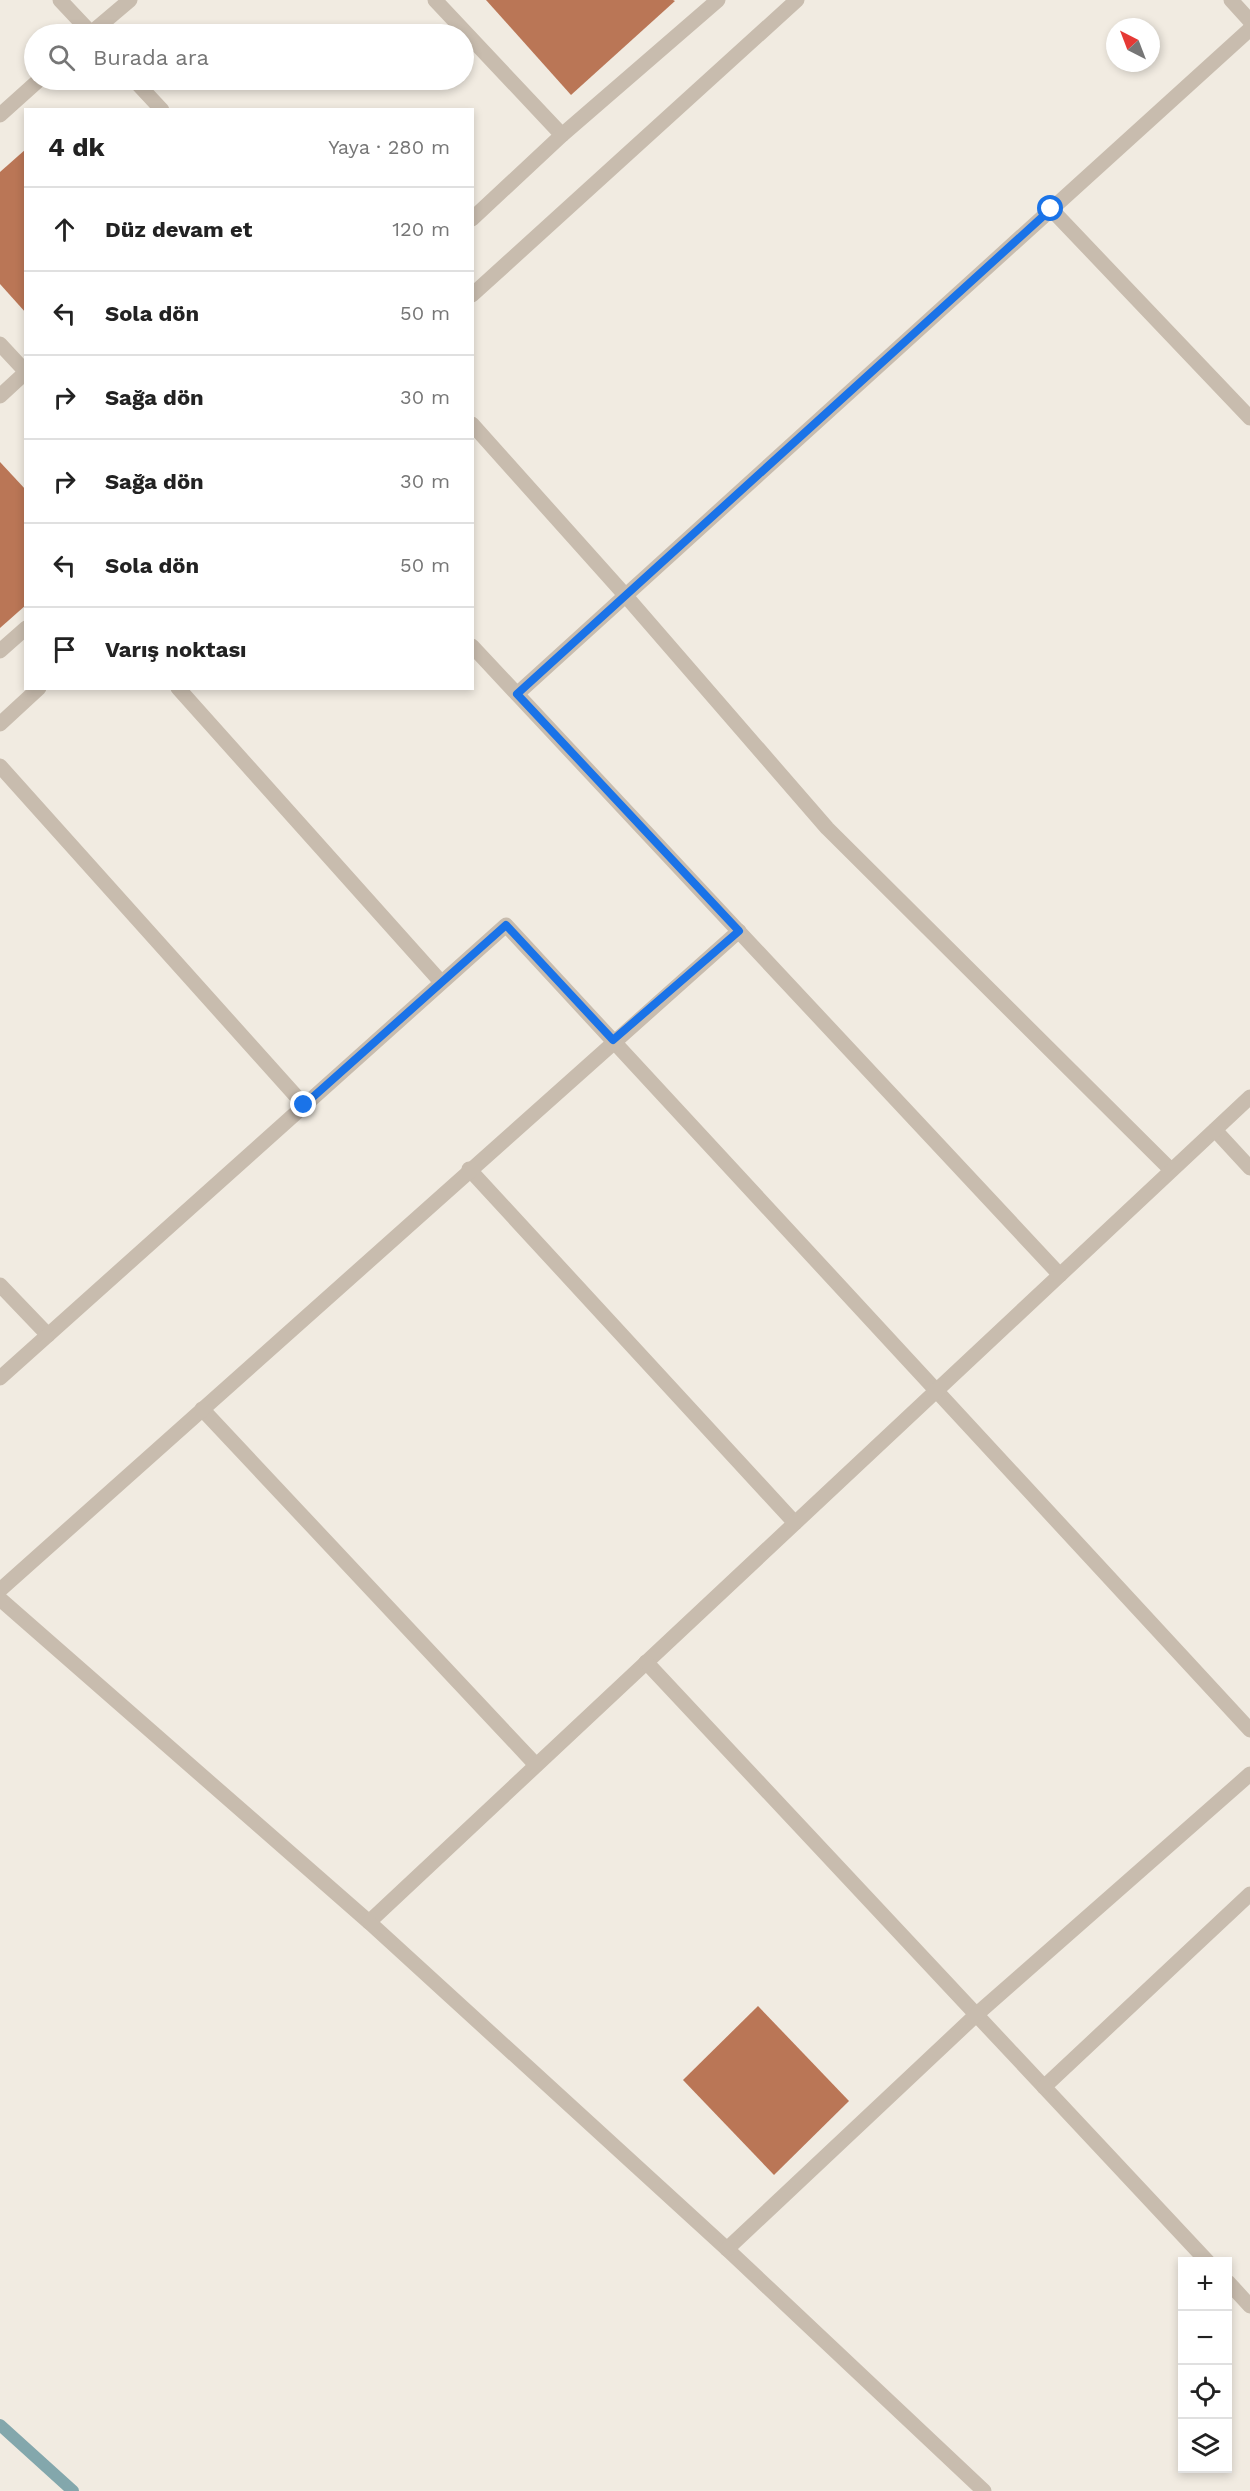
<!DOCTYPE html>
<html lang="tr">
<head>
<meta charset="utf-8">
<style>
	:root { --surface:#fff; --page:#f6f6f6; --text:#222; --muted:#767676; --line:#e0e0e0 }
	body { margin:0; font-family:"Work Sans",sans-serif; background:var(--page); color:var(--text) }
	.controls { position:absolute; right:18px; bottom:18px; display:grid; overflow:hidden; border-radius:0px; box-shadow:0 3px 9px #0003 }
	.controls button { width:54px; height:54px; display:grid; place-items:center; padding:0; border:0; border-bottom:2px solid var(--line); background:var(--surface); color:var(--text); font:30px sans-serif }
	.compass { position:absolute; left:1106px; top:18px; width:54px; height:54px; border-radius:50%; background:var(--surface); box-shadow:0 3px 9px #0003; rotate:318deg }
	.stop { position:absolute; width:18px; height:18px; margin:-14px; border:4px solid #1a73e8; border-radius:50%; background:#fff }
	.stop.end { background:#1a73e8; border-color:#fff; box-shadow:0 2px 6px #0008 }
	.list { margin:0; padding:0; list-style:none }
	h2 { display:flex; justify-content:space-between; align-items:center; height:78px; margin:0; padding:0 24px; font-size:26px }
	h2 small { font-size:20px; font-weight:400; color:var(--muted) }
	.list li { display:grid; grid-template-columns:39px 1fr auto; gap:18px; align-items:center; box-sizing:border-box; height:84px; padding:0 24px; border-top:2px solid var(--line) }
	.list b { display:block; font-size:22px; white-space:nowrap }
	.list em { font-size:20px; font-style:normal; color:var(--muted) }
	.icon { flex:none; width:33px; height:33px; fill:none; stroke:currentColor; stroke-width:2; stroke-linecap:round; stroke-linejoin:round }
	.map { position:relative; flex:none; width:1250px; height:2491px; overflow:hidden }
	.search { position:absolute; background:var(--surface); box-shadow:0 3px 9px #0003; left:24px; top:24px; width:450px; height:66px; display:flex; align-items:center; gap:15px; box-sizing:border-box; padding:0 21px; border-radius:33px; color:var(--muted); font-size:22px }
	.panel { position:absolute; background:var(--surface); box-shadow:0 3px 9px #0003; left:24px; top:108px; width:450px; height:582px; border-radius:0px }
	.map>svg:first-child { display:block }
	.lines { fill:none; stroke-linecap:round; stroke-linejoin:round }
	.stream { stroke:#83a7ac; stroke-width:12 }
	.building { fill:#ba7656 }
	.minor { stroke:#c8bcae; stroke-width:15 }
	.route { stroke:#1a73e8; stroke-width:8 }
</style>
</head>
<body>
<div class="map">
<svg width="1250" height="2491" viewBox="0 0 1250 2491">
	<rect width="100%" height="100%" fill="#f1ebe1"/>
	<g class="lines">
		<path class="stream" d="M0,2425L73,2491"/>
	</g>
	<g class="building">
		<path d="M486,0H673L675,1L571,95Z"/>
		<path d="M26,149V313L0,284V172Z"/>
		<path d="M0,462L26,490V605L0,628Z"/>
		<path d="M758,2006L849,2101L774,2175L683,2080Z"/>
	</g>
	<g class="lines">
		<g class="minor">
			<path d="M60,0L91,33L130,0"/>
			<path d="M435,0L562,135"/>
			<path d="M1231,0L1250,21"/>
			<path d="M134,80L162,110"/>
			<path d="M0,115L39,80"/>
			<path d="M1051,209L1250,418"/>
			<path d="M472,219L562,135L718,0"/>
			<path d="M472,295L797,0"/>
			<path d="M0,344L26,372"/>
			<path d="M0,396L26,372"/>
			<path d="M472,424L625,595L827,828L1171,1170"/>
			<path d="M472,646L1060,1275"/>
			<path d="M0,651L26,628"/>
			<path d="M178,688L441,982"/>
			<path d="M517,694L1250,29"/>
			<path d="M0,724L39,688"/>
			<path d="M0,766L304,1105"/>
			<path d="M1215,1130L1250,1168"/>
			<path d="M469,1169L795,1523"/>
			<path d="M0,1285L48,1335"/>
			<path d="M0,1378L506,925L1250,1730"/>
			<path d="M202,1409L536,1765"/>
			<path d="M0,1590L739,931"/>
			<path d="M0,1599L369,1922L1250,1097"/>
			<path d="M646,1662L1208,2262"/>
			<path d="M369,1922L727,2249L984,2491"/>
			<path d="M1044,2087L1250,1894"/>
			<path d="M727,2249L977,2014L1250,1774"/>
			<path d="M1228,2282L1250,2306"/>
		</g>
	</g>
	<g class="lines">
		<path class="route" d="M304,1105L506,925L613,1040L739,931L517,694L1051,209"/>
	</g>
</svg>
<div class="controls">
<button>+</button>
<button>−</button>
<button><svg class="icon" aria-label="locate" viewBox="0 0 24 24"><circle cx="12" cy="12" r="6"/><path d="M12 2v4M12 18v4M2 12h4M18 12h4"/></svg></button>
<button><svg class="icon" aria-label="layers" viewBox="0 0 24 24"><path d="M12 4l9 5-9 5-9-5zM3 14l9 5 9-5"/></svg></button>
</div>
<svg class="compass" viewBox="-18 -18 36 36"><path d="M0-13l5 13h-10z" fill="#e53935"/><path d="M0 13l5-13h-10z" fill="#767676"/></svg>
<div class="stop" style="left:1051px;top:209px"></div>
<div class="stop end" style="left:304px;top:1105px"></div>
<div class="search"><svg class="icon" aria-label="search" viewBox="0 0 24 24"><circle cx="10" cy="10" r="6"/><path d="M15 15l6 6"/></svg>Burada ara</div>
<section class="panel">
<h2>4 dk<small>Yaya · 280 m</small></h2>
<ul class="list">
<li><svg class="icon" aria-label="ahead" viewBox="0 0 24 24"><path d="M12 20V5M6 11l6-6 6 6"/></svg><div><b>Düz devam et</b></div><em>120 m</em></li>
<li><svg class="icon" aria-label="left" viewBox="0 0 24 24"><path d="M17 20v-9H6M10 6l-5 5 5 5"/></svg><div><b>Sola dön</b></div><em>50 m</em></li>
<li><svg class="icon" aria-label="right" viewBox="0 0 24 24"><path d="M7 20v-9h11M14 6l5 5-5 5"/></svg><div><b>Sağa dön</b></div><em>30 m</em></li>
<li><svg class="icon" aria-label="right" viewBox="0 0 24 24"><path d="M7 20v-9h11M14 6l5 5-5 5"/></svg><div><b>Sağa dön</b></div><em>30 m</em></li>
<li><svg class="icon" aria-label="left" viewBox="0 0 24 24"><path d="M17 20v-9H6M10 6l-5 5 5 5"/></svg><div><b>Sola dön</b></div><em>50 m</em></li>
<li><svg class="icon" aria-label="arrive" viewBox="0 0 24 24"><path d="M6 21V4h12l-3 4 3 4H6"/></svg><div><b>Varış noktası</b></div></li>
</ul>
</section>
</div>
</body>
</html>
